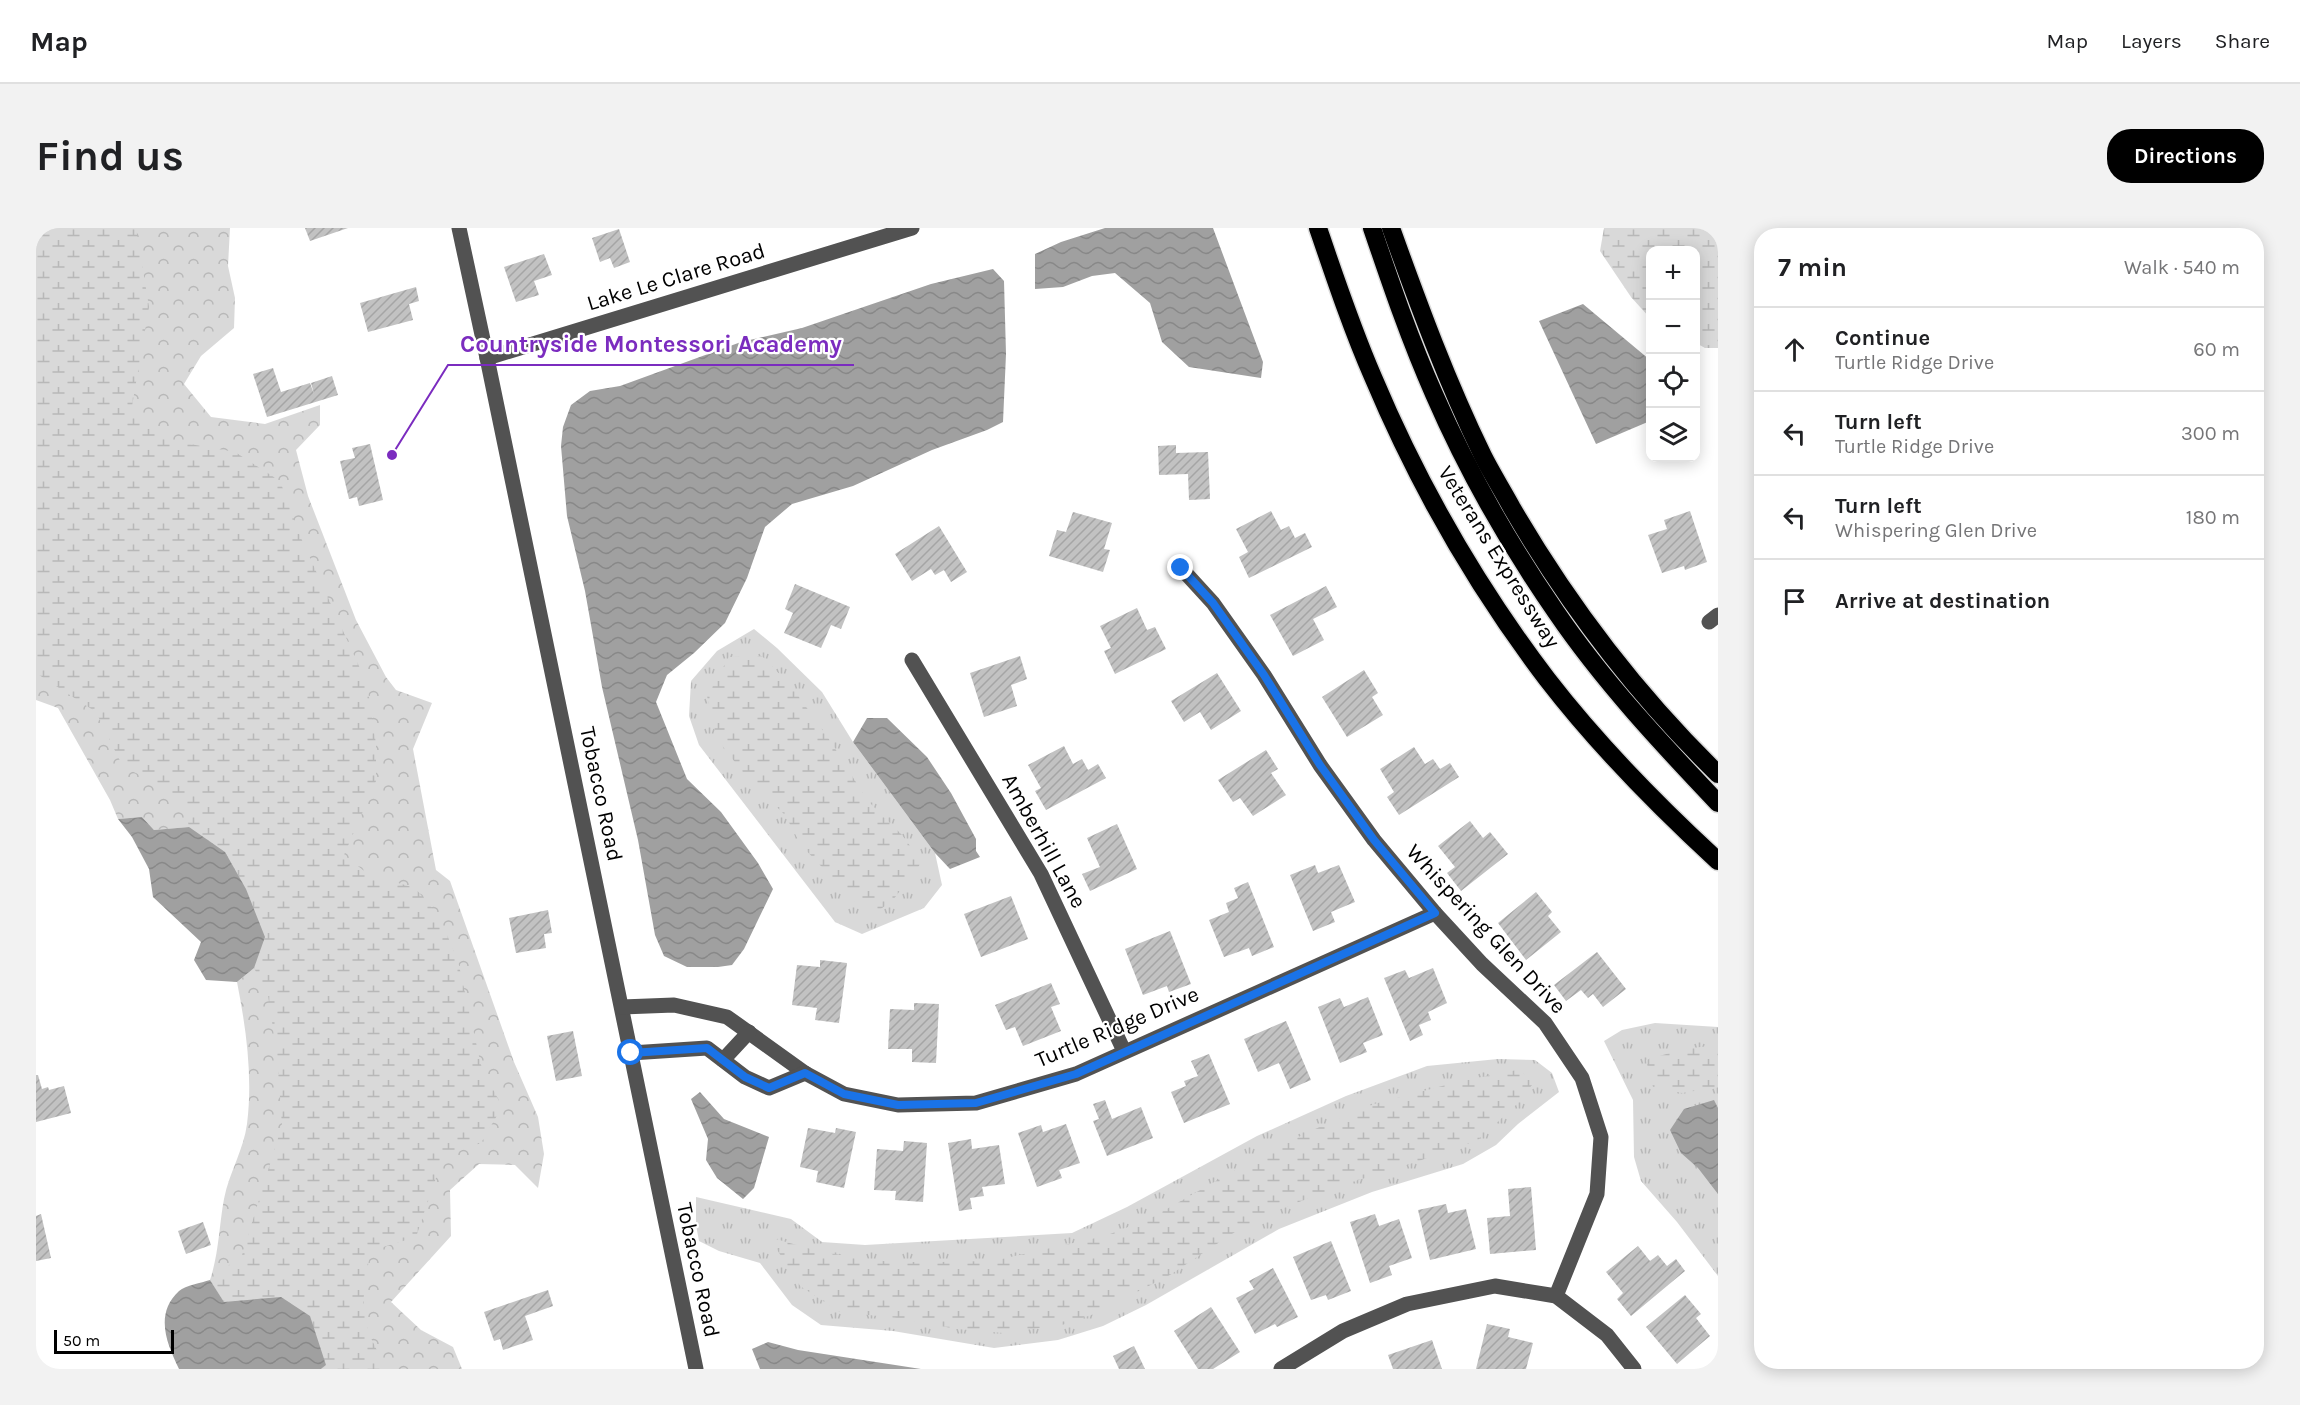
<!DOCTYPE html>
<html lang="en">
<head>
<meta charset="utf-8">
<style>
	:root { --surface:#fff; --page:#f2f2f2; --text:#202124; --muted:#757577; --line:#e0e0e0; --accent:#000 }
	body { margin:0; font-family:Karla,sans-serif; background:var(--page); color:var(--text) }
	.controls { position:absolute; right:18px; top:18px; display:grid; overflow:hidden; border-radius:12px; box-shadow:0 3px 15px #0003 }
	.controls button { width:54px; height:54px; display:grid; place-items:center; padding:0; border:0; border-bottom:2px solid var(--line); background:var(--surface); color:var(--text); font:30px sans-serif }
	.scale { position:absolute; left:18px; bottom:15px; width:120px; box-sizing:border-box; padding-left:6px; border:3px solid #000; border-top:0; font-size:16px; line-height:21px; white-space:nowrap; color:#000; -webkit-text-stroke:4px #fff; paint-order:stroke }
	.stop { position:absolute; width:18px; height:18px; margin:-14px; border:4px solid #1a73e8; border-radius:50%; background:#fff }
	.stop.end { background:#1a73e8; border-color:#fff; box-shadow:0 2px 6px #0008 }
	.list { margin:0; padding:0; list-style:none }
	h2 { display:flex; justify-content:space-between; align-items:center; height:78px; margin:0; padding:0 24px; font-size:26px }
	h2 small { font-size:20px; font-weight:400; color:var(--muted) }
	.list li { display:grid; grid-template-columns:39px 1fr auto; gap:18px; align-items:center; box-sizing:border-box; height:84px; padding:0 24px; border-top:2px solid var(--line) }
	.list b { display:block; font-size:22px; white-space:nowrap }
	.list p { margin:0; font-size:20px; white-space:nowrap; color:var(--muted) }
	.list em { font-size:20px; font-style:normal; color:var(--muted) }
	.icon { flex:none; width:33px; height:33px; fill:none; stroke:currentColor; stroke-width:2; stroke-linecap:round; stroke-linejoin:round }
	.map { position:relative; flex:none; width:1682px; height:1141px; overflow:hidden; border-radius:24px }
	header { display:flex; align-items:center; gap:36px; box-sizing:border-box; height:84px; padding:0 30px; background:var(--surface); border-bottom:2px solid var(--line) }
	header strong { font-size:28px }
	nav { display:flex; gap:33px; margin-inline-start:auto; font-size:21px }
	.intro { display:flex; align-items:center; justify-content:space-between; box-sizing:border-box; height:144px; padding:0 36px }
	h1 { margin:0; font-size:42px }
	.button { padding:15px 27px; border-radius:24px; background:var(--accent); color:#fff; font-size:21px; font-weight:700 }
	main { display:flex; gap:36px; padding:0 36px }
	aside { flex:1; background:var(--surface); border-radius:24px; box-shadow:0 3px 15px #0003 }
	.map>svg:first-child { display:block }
	.grass { fill:url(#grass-tufts) }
	.forest { fill:url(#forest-crowns) }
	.wetland { fill:url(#wetland-marsh) }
	.water { fill:url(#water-waves) }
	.building { fill:url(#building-hatch) }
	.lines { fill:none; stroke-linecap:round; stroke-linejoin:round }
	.highway-casing { stroke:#dbdbdb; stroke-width:21 }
	.minor { stroke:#525252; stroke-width:15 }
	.highway { stroke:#000; stroke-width:18 }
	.route { stroke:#1a73e8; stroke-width:8 }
	.labels { text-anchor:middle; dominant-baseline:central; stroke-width:4.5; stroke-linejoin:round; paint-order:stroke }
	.street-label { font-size:22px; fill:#000; stroke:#fff }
	.leader { fill:none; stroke:#7b2cbf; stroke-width:2 }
	.callout-dot { fill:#7b2cbf; stroke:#fff; stroke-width:2 }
	.callout-label { font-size:24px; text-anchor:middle; font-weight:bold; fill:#7b2cbf; stroke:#fff; stroke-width:4.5; stroke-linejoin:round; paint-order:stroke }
</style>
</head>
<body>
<header>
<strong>Map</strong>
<nav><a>Map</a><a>Layers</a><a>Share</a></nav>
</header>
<div class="intro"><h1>Find us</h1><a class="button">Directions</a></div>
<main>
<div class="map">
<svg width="1682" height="1141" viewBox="0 0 1682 1141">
	<defs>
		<pattern id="grass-tufts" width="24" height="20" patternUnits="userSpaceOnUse" patternTransform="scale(1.5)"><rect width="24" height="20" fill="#d9d9d9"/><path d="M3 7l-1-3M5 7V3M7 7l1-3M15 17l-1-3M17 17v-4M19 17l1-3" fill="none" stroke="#b8b8b8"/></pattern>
		<pattern id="forest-crowns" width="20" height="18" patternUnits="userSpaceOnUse" patternTransform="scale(1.5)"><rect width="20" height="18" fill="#d9d9d9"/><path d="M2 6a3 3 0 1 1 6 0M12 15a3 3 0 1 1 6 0" fill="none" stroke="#b8b8b8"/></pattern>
		<pattern id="wetland-marsh" width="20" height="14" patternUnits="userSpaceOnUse" patternTransform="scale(1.5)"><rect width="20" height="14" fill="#d9d9d9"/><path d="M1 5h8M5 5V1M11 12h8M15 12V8" fill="none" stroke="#b8b8b8"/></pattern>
		<pattern id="water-waves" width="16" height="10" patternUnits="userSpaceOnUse" patternTransform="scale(1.5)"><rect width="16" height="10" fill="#a0a0a0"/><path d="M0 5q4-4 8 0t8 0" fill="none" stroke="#888"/></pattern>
		<pattern id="building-hatch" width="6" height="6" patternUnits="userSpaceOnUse" patternTransform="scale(1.5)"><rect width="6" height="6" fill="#c2c2c2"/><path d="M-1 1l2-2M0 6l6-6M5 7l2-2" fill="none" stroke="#a5a5a5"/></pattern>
	</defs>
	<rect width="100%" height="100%" fill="#fff"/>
	<g class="grass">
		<path d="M718,401L741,420L786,464L817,514L899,625L906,657L888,680L826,706L799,694L663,517L653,488L655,453L681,423Z"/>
		<path d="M1619,795L1682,799V1048L1641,994L1605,953L1598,929L1597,872L1568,813L1586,802Z"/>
		<path d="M1462,831L1499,832L1516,845L1523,864L1482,896L1460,917L1427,936L1336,964L1243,1001L1110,1077L1067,1098L1022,1112L958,1120L857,1103L785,1097L756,1077L724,1035L683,1023L663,1013L660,997V969L755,991L786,1014L829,1017L1036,1005L1091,979L1221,908L1310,868L1391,838Z"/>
	</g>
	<path class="forest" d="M0,0H194L192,38L199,70L198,100L165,128L148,156L175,189L229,196L284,177V197L260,222L272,268L320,392L350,449L360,462L396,475L377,521L400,642L414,653L478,834L502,889L508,926L502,960L479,937L443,936L414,962L415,1008L355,1074L385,1102L417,1119L426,1141H285L290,1137L188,1074L174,1052C183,1025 183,998 188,971C193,945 208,921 211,896C217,848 210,800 201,754L218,740L153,599L118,602L106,589L82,591L74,572L22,480L0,472Z"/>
	<g class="wetland">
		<path d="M0,0H100L113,79L95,184L137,213L199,224L244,253L265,310L331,456L340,516V553L308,627L332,646L379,660L403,688L422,733L445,837L466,879L445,915L407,929L380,1009L334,1023L327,1074L332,1104L350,1141H285L290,1137L245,1069L188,1074L174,1052L206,1027L246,897L241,827L232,767L218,740L229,709L210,661L189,624L153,599L148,575L117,553L87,539L60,484L0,445Z"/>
		<path d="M1568,0H1682V120H1669L1660,115V22H1614V90L1595,69L1564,23Z"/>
		<path d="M726,428L756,459L795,514L831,572L866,607L886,634L857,672L842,683L821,676L765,617L749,587L712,551L681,511L671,468L693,429Z"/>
		<path d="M1682,817V859L1646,865L1617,859L1610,832L1647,821Z"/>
		<path d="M1481,842L1500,852L1480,877L1442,912L1380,934L1310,956L1234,985L1194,1007L1134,1047L1058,1086L1026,1097L967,1105L921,1101L861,1090L804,1084L764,1058L733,1009L785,1024L854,1034H905L956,1033L1069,1008L1115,990L1194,945L1272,904L1338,876L1425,853Z"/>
	</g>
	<g class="water">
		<path d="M1069,0H1177L1227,134L1225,150L1153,139L1126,114L1114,75L1079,45L1056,48L1027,59L999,61V26L1025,14Z"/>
		<path d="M957,41L968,53L970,126L967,194L951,202L896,222L817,258L756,276L729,299L711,350L689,395L658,425L631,447L620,474L651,551L685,584L722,635L737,661L708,721L696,737L682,739H651L628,728L619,707L602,612L566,459L549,363L531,288L525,218L527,199L535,177L554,163L584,158L705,114L766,100L895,56Z"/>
		<path d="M1547,76L1614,132V193L1560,216L1503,93Z"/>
		<path d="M831,490H851L891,529L915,565L940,611V623L944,629L914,641L899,625L817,514Z"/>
		<path d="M106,589L118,602L153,599L189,624L210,661L229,709L218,740L201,754L170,752L158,732L165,714L117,669L113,641L96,609L82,591Z"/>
		<path d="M664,864L688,891L733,909L718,960L707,971L681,950L670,932L672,911L655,871Z"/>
		<path d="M1678,872L1682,880V966L1662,940L1645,925L1634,902L1648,881Z"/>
		<path d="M174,1052L188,1074L245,1069L274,1088L290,1137L285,1141H143C131,1116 118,1086 143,1063C150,1057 165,1055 174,1052Z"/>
		<path d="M732,1114L762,1122L885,1141H724L716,1121Z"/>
	</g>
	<g class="building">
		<path d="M269,0H312L274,13Z"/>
		<path d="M583,1L594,34L578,40L574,30L564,34L556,10Z"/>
		<path d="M508,26L516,47L498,53L503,67L480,74L468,39Z"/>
		<path d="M380,59L383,73L373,76L377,92L332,104L324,75Z"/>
		<path d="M237,140L245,164L274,155L278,166L275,155L296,148L302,167L231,189L217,146Z"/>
		<path d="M334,216L347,272L323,278L321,269L313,271L304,233L319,230L316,220Z"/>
		<path d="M1140,217V225L1172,224L1174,271L1153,272L1152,246L1123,247L1122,218Z"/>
		<path d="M1235,283L1245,302L1253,298L1259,310L1269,305L1276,319L1213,350L1203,329L1212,324L1200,301Z"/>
		<path d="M1654,283L1671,334L1649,342L1648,338L1626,345L1612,307L1631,301L1628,292Z"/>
		<path d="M1037,284L1076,295L1068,321L1074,322L1067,344L1013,328L1021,302L1030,304Z"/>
		<path d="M903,298L931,344L915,354L908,342L899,347L895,341L876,353L859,326Z"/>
		<path d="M759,356L814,379L805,401L795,397L785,420L748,405L757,385L749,381Z"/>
		<path d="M1290,358L1301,379L1277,391L1288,412L1257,428L1234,387Z"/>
		<path d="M1101,380L1111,402L1119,399L1130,421L1079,446L1068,423L1075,420L1064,398Z"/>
		<path d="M984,428L991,451L975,457L981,478L948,489L934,445Z"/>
		<path d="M1328,442L1342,465L1336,469L1347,487L1311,509L1286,469Z"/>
		<path d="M1181,445L1205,483L1175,502L1164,484L1148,494L1135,473Z"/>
		<path d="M1028,518L1037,536L1046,531L1052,542L1062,536L1070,550L1010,582L999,563L1005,560L992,537Z"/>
		<path d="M1378,519L1389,536L1397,531L1404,541L1414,535L1423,549L1363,587L1351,569L1358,564L1344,541Z"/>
		<path d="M1230,522L1242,541L1235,545L1250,567L1217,588L1204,570L1197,574L1182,552Z"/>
		<path d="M1434,593L1447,610L1454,604L1472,626L1425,663L1411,645L1419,639L1402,618Z"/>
		<path d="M1081,596L1101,641L1054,663L1046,646L1064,639L1051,610Z"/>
		<path d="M1279,637L1282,645L1303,637L1319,674L1295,684L1299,694L1277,703L1254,647Z"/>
		<path d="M1212,654L1238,719L1216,728L1213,720L1188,729L1173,692L1193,684L1190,675L1202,670L1198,660Z"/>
		<path d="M1500,664L1516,684L1512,688L1525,704L1490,732L1462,695Z"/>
		<path d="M975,668L992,711L945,729L928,686Z"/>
		<path d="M512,682L516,705L508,706L510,720L480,725L473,690Z"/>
		<path d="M1134,703L1155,756L1133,764L1131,758L1107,767L1089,721Z"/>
		<path d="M1561,724L1590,761L1567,779L1557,766L1552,770L1545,762L1530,773L1518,757Z"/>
		<path d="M784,732L811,735L803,795L779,792L781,780L756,777L761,737L784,739Z"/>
		<path d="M1397,740L1411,775L1392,784L1395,792L1383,797L1387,807L1374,813L1348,750L1369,742L1373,750Z"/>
		<path d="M1015,755L1024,776L1015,779L1025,803L987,818L979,799L970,802L959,777Z"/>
		<path d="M1332,769L1347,807L1327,815L1331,824L1304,835L1282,779L1304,770L1308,779Z"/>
		<path d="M878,775L903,776L900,835L876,834V821H852L854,781L878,782Z"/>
		<path d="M1250,793L1275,852L1254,861L1243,835L1222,844L1208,811Z"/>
		<path d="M537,803L546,848L520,853L511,808Z"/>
		<path d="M1173,826L1194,876L1148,895L1135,864L1150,858L1148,853L1162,848L1155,833Z"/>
		<path d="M0,847H2L6,861L12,859L13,862L28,858L35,885L0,894Z"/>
		<path d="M1069,872L1076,891L1105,879L1117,910L1071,928L1057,893L1063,891L1057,876Z"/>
		<path d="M1030,896L1044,935L1023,942L1026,950L1001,959L982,905L1005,897L1007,904Z"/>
		<path d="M772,900L799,905L800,900L820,904L808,960L780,954L782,943L764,939Z"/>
		<path d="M935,911L936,921L963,917L969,956L946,959L948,968L934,970L936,981L923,983L912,915Z"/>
		<path d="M868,913L891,915L887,974L859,972L860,963L838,962L841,921L867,923Z"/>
		<path d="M1495,959L1500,1022L1454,1026L1451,990L1474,988L1472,961Z"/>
		<path d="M1410,976L1412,985L1430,981L1440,1021L1394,1032L1382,982Z"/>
		<path d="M5,986L15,1030L0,1033V988Z"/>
		<path d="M1339,986L1343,998L1363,991L1376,1030L1353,1038L1356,1047L1334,1055L1314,994Z"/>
		<path d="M167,994L175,1017L150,1026L142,1003Z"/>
		<path d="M1295,1013L1315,1063L1292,1072L1290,1067L1275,1072L1257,1029Z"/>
		<path d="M1602,1018L1614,1033L1622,1027L1631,1038L1640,1031L1649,1043L1595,1088L1581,1071L1587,1065L1570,1044Z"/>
		<path d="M1237,1040L1262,1089L1241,1099L1239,1096L1219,1106L1200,1070L1218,1061L1213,1053Z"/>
		<path d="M512,1062L517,1078L489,1088L497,1112L467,1122L464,1111L458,1113L448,1084Z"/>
		<path d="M1649,1067L1665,1086L1660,1090L1674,1108L1641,1136L1610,1099Z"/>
		<path d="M1175,1079L1204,1124L1177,1141H1162L1138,1103Z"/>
		<path d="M1451,1096L1474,1101L1472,1109L1497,1115L1490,1141H1440Z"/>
		<path d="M1396,1112L1406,1141H1357L1352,1127Z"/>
		<path d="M1098,1118L1109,1141H1083L1077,1128Z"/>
	</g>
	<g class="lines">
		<defs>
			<g id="highway">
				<path d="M1282,0C1299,50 1316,101 1337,149C1382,256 1441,359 1511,451C1562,517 1621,577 1682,633"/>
				<path d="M1336,0C1355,56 1374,112 1398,166C1431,242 1473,316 1520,384C1567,453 1625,515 1682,575"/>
				<path d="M1355,0C1383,78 1411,154 1447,228C1456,246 1467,263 1476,280C1533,378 1601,467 1682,546"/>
			</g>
		</defs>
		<use href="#highway" class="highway-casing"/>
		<g class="minor">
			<path d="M423,0L451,130L660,1141"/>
			<path d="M451,130L876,0"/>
			<path d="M1145,340L1177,375L1228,447L1284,537L1338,612L1399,685L1446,736L1509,795L1546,850L1565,909L1561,966L1520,1068"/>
			<path d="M1673,394L1682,387"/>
			<path d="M876,432L1005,646L1088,823"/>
			<path d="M586,779L638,777L691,789L769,845L808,866L862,877L940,875L1040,846L1399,685"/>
			<path d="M595,825L671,820L709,849L733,860L769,845"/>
			<path d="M687,832L713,804"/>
			<path d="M1245,1141L1307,1103L1371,1076L1459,1058L1520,1068L1571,1107L1598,1141"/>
		</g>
		<use href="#highway" class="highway"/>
	</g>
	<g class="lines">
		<path class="route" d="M595,825L671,820L709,849L733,860L769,845L808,866L862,877L940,875L1040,846L1399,685L1338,612L1284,537L1228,447L1177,375L1145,340"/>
	</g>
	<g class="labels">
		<g class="street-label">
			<text transform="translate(640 49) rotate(-17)">Lake Le Clare Road</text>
			<text transform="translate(1463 329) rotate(58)">Veterans Expressway</text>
			<text transform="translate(565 566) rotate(78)">Tobacco Road</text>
			<text transform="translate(1008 613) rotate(61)">Amberhill Lane</text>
			<text transform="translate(1450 701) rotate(47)">Whispering Glen Drive</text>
			<text transform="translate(1081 799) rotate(-23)">Turtle Ridge Drive</text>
			<text transform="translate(662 1042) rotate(78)">Tobacco Road</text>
		</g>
	</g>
	<path class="leader" d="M356 227L412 137H818"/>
	<circle class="callout-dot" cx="356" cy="227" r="6"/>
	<g class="callout-label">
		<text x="615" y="124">Countryside Montessori Academy</text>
	</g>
</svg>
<div class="controls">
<button>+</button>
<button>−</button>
<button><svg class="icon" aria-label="locate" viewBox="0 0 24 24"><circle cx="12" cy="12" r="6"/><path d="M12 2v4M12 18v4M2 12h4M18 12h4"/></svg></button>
<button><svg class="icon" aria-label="layers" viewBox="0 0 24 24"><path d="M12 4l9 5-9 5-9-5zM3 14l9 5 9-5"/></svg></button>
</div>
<div class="scale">50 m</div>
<div class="stop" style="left:595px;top:825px"></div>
<div class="stop end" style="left:1145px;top:340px"></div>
</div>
<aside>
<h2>7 min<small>Walk · 540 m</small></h2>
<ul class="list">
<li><svg class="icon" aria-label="ahead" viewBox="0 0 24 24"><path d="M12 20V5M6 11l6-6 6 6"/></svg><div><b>Continue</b><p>Turtle Ridge Drive</p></div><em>60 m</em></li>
<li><svg class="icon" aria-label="left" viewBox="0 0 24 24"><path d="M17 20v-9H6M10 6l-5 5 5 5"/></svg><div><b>Turn left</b><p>Turtle Ridge Drive</p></div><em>300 m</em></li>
<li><svg class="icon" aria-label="left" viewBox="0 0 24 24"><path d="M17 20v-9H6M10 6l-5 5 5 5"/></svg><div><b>Turn left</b><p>Whispering Glen Drive</p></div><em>180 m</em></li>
<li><svg class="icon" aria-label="arrive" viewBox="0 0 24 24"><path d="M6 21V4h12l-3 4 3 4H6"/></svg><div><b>Arrive at destination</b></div></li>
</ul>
</aside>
</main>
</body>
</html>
